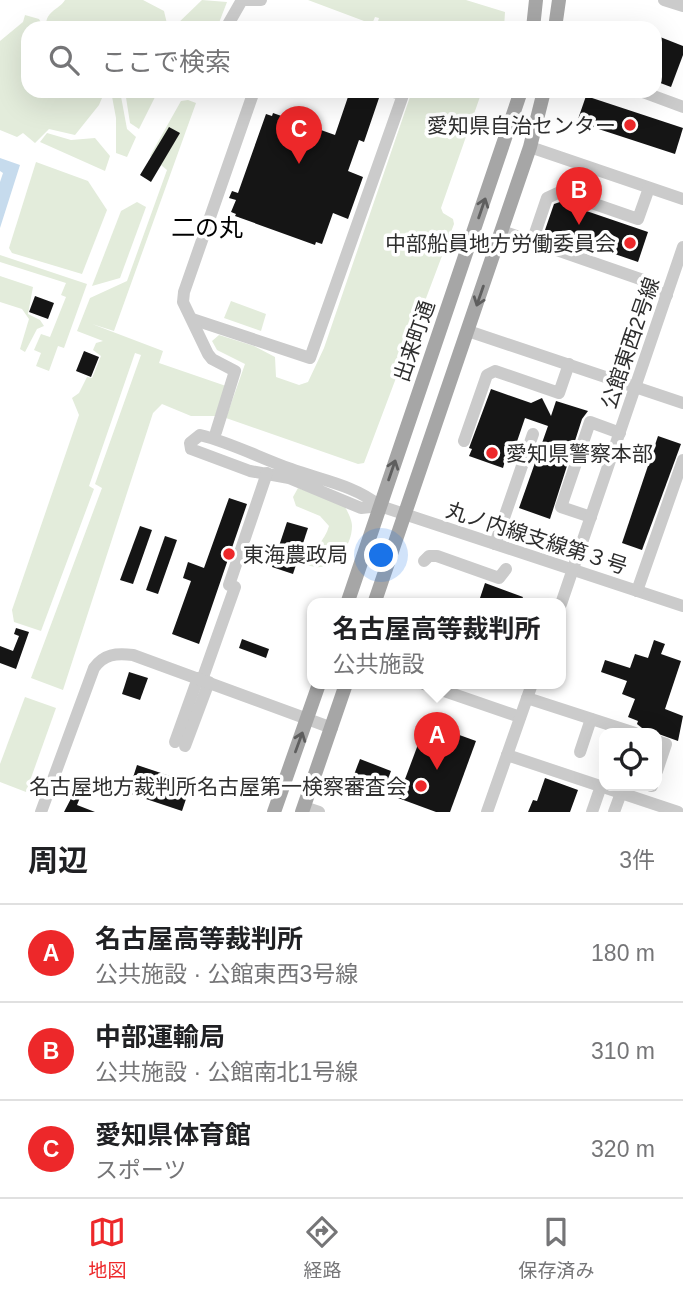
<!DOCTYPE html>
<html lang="ja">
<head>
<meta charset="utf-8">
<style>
	:root { --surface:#fff; --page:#f2f2f2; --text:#202124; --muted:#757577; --line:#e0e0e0; --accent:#ed282a }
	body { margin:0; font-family:Arial,"Noto Sans JP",sans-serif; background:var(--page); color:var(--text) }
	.controls { position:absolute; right:21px; bottom:21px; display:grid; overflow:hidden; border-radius:14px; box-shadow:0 7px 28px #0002 }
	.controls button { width:63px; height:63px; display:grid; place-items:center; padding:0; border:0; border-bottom:2px solid var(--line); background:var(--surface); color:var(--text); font:35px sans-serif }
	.you { position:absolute; left:382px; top:556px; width:24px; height:24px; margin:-18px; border:5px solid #fff; border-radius:50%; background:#1a73e8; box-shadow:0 0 0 10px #1a73e833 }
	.badge { display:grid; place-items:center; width:46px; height:46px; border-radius:50%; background:var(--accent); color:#fff; font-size:23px; font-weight:700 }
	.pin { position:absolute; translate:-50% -58px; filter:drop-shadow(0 2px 4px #0008) }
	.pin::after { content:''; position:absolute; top:37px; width:24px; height:21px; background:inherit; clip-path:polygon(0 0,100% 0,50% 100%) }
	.popup { position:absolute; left:307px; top:598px; width:259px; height:91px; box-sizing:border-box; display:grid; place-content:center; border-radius:14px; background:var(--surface); filter:drop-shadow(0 2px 5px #0005); font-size:23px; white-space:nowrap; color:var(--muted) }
	.popup b { font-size:26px; color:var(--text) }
	.popup::after { content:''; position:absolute; left:50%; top:100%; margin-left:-14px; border:14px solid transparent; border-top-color:var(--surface) }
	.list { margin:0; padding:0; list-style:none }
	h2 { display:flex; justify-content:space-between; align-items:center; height:91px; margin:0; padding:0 28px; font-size:30px }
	h2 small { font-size:23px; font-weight:400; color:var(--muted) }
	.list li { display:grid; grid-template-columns:46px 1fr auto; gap:21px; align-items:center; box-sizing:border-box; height:98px; padding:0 28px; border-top:2px solid var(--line) }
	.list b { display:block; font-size:26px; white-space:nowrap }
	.list p { margin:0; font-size:23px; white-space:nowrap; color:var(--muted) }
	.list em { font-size:23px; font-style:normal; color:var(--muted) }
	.icon { flex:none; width:38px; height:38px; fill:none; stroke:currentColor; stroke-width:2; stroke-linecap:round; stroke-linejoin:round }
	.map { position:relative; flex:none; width:683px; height:812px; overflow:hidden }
	.search { position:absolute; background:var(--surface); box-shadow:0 7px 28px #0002; left:21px; right:21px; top:21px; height:77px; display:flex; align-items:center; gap:18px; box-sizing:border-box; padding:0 24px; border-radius:21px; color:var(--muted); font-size:26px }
	.sheet { height:385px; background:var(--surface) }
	nav { display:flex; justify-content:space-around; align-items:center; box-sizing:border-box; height:98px; border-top:2px solid var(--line); background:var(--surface); font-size:19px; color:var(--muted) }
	nav a { display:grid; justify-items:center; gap:4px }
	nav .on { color:var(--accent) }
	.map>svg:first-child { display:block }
	.green { fill:#e3ecdb }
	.water { fill:#c6dbed }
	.building { fill:#151515 }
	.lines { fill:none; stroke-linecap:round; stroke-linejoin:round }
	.minor { stroke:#cbcbcb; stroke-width:12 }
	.major { stroke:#a6a6a6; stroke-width:14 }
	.oneway { stroke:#5e5e5e }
	.poi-dot { fill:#ed282a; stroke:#fff; stroke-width:2.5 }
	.labels { text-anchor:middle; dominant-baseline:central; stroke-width:7; stroke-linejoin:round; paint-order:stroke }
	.poi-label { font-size:21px; fill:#2e2e2e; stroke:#fff; text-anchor:end }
	.street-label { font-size:21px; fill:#2e2e2e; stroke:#fff }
	.quarter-label { font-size:24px; fill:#000; stroke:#fff }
</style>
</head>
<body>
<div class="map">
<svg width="683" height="812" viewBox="0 0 683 812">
	<rect width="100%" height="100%" fill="#fff"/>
	<g class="green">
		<path d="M65,0H143L164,11L168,28H47C43,12 59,10 65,0Z"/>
		<path d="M202,0L227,2L217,28H173Z"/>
		<path d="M308,0H466L505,12L504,28H376L379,18L375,17L372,24Z"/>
		<path d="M25,15L39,19L44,28H28V91H105L99,105L75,135L49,129L35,143L23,133L17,137L0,130V41L23,22Z"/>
		<path d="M111,91H120L127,129L136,137L127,157L116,153V118Z"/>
		<path d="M125,91L139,96L144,91H158L139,129L130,123Z"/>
		<path d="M412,91H482L441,208L443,213L453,219L454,224L364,463L358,464L226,418L245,364L217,350L212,341L219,335L254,346L275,357L276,377L299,385L308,382L324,348Z"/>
		<path d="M188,100L196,103L114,331L92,324L163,351L159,363L226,386L215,416H191L162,404L153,413L63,690L31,678L102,488L95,484L141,355L135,353L89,486L94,489L41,631L14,622L12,610L79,415L72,398L79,393L87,377L92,378L101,356L93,350L96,343L103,341L77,331L90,298L127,281L167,170L150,156L181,101Z"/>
		<path d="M47,133L71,140L95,138L110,156L105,171L40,142Z"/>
		<path d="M36,162L88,181L107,210L82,274L12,253L9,248Z"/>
		<path d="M137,202L146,207L120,278L92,286L121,211Z"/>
		<path d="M0,255L87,284L64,348L58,346L49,371L36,366L41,353L34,350L41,334L50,337L66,297L61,295L66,283L0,262Z"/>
		<path d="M0,276L33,287L28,314L40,320L44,326L37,329L25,352L20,349L29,319L22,309L0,302Z"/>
		<path d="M231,301L266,314L261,331L224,318Z"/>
		<path d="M298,488L344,505C347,511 352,519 352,526C352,548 331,575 308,565C311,551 325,541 329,526L320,516L296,506L293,497Z"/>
		<path d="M25,697L56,708L26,792L0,782V764Z"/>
	</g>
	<path class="water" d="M0,158L20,165L0,228V182L3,173L0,171Z"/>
	<g class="building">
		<path d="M655,35L683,46V55L671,87L655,81Z"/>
		<path d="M350,91L379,98L364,142L359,140L348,171L363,177L348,219L333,213L322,244L316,242L315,245L235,216L236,214L231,212L236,200L229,198L232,191L238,193L266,114L272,116L273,113L335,135Z"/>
		<path d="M586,96L683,128L675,154L577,122Z"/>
		<path d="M169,127L180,133L151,182L140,175Z"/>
		<path d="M560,202L648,232L638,262L545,230L554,204Z"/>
		<path d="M35,296L54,303L48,319L29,312Z"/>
		<path d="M84,351L99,357L91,377L76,371Z"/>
		<path d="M491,389L531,403L542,398L551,416L556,401L588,411L582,419L550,519L519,508L548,426L525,418L510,462L505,461L503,468L469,456L472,449L469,448Z"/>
		<path d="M658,436L681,444L642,550L622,543Z"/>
		<path d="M229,498L247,504L199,644L172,634L191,581L183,578L188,562L204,568Z"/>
		<path d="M287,522L308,528L293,574L272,567Z"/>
		<path d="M140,526L152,530L133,584L120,580Z"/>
		<path d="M165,536L177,540L158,594L146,590Z"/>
		<path d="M485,583L523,597L520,604H478Z"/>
		<path d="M16,628L29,632L16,669L0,663V646L13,651L19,636L14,634Z"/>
		<path d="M242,639L269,649L266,658L239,648Z"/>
		<path d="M654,640L665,644L661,654L681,661L665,709L683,716L678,741L642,728L637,724L638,721L628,717L635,699L622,694L627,681L601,672L605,660L630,668L635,654L648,658Z"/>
		<path d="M129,672L148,678L140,700L122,694Z"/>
		<path d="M426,723L476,741L450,812H436L398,798Z"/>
		<path d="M360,759L391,771L383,792L352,780Z"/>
		<path d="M137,765L179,779L176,789L188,793L182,811L128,793Z"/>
		<path d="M545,778L578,790L570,812H528L533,800L537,801Z"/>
		<path d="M77,787L83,790L77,805L95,812H64Z"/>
	</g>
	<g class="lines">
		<g class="minor">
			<path d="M246,0H261"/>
			<path d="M664,0L683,6"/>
			<path d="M226,28L242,0"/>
			<path d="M640,91L683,107"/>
			<path d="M530,147L683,199"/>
			<path d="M502,231L643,280L646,288L667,295"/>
			<path d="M532,242L547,198L560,192L638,219L649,188"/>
			<path d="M192,319L310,358L403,95L391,91"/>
			<path d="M468,331L683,403"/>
			<path d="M216,432L235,371L212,359L208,354L183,302L184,292L254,91"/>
			<path d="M464,441L487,375L495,371L559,393L569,364"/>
			<path d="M380,506L361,508L289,478L250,471L191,449L190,443L200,435C232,443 260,458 291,469C321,480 354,485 380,506L683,606"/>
			<path d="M591,517L561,507L590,422L620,433"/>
			<path d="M495,544L533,434"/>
			<path d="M424,561L429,556H437L499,578L506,569"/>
			<path d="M637,591L683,460"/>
			<path d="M561,604L683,247"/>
			<path d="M202,680L235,587L229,585L267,473"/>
			<path d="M424,684L520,717"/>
			<path d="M527,698L635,733"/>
			<path d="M657,741L666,744L657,771"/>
			<path d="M175,742L198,678"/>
			<path d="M185,746L209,682"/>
			<path d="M580,752L591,719"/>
			<path d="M507,755L678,812"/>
			<path d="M651,786H652"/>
			<path d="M304,807L319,812"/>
			<path d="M41,812L94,668C104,654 116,653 133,655L332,728"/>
			<path d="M487,812L532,684"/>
			<path d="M592,812L601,786"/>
			<path d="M614,812L621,793"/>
		</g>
		<g class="major">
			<path d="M533,28L536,0"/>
			<path d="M555,28L559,0"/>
			<path d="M347,604L521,91"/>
			<path d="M374,604L530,147L544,91"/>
			<path d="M274,812L319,684"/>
			<path d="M302,812L346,684"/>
		</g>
	</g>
	<defs><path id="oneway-shaft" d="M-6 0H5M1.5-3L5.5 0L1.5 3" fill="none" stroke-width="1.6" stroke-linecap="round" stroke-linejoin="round" transform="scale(1.75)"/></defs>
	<g class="oneway">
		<use href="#oneway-shaft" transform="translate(482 208) rotate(-71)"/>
		<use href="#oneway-shaft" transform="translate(480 296) rotate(109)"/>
		<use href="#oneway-shaft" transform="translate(392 470) rotate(-71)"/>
		<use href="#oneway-shaft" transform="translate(299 742) rotate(-70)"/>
	</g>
	<g class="poi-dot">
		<circle cx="630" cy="125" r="7"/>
		<circle cx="630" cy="243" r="7"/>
		<circle cx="492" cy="453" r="7"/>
		<circle cx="229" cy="554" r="7"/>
		<circle cx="421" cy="786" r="7"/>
	</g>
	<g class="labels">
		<g class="poi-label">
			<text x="616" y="125">愛知県自治センター</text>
			<text x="616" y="243">中部船員地方労働委員会</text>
			<text x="506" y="453" text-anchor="start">愛知県警察本部</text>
			<text x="243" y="554" text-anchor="start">東海農政局</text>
			<text x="407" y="786">名古屋地方裁判所名古屋第一検察審査会</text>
		</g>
		<g class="street-label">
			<text transform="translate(414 341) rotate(-71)">出来町通</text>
			<text transform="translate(630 343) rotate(-71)">公館東西2号線</text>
			<text transform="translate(537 538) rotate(18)">丸ノ内線支線第３号</text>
		</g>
		<g class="quarter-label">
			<text x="207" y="227">二の丸</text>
		</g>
	</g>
</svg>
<div class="controls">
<button><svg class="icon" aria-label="locate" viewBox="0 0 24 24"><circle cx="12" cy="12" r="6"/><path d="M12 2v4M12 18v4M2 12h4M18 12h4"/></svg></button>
</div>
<div class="you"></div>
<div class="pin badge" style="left:437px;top:770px">A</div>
<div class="popup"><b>名古屋高等裁判所</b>公共施設</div>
<div class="pin badge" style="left:579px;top:225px">B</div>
<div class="pin badge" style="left:299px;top:164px">C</div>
<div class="search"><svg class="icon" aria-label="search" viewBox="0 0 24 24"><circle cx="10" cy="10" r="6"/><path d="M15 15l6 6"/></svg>ここで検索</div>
</div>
<section class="sheet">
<h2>周辺<small>3件</small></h2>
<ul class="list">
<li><span class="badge">A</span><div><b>名古屋高等裁判所</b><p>公共施設 · 公館東西3号線</p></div><em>180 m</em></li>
<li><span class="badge">B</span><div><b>中部運輸局</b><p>公共施設 · 公館南北1号線</p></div><em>310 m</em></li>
<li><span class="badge">C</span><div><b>愛知県体育館</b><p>スポーツ</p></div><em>320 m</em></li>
</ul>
</section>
<nav>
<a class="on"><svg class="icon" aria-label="map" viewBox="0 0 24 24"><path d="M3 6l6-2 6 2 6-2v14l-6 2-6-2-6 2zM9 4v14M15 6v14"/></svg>地図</a>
<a><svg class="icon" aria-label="directions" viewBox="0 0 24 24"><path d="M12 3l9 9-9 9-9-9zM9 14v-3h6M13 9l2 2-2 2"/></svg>経路</a>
<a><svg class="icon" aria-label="saved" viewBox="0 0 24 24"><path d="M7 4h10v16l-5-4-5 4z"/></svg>保存済み</a>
</nav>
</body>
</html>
